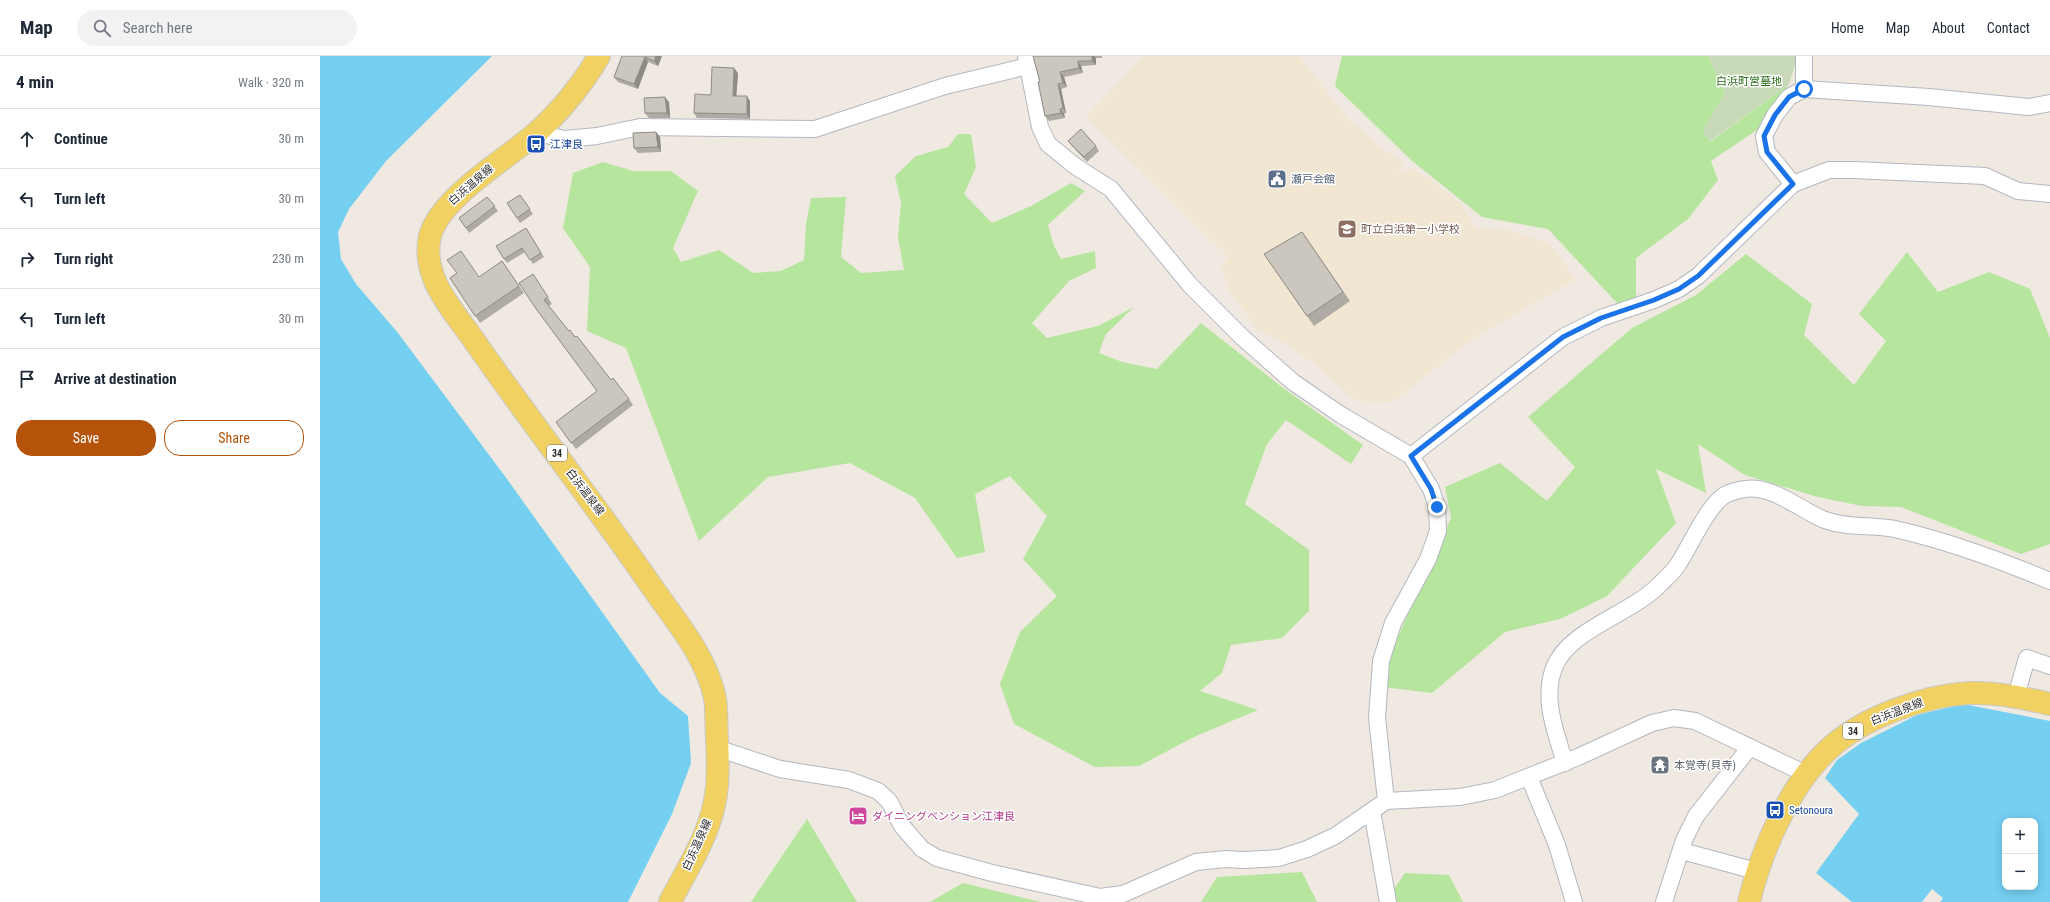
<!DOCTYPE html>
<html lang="en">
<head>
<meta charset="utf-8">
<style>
	:root { --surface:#fff; --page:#f2f2f3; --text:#1f2937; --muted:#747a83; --line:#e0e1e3; --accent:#b45309 }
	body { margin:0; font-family:"Roboto Condensed","Noto Sans JP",sans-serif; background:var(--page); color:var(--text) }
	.controls { position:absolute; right:12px; bottom:12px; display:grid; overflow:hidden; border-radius:8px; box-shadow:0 2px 10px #0003 }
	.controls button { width:36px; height:36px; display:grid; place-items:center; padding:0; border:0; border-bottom:1px solid var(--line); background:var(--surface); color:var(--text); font:20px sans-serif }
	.stop { position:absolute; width:12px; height:12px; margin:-9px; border:3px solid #1a73e8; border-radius:50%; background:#fff }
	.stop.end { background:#1a73e8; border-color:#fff; box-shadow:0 1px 4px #0008 }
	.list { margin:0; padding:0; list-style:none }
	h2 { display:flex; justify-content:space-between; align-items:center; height:52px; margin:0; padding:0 16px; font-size:17px }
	h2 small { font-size:13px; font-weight:400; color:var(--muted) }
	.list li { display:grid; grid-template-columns:26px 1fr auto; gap:12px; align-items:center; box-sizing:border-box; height:60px; padding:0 16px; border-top:1px solid var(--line) }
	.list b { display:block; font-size:15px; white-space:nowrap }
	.list em { font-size:13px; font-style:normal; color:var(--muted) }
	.actions { display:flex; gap:8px; padding:12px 16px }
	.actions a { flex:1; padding:9px 0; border:1px solid var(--accent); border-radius:16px; text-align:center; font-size:14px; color:var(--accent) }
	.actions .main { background:var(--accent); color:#fff }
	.icon { flex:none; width:22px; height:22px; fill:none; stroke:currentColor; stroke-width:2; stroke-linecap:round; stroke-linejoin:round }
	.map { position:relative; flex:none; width:1730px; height:846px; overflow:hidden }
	header { display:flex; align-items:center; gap:24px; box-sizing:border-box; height:56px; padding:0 20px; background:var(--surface); border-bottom:1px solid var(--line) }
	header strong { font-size:19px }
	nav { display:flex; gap:22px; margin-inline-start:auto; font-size:14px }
	.search { width:280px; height:36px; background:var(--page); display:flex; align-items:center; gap:10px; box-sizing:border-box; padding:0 14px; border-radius:22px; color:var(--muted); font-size:15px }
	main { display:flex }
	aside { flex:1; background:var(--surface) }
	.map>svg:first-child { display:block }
	.education { fill:#f0e6d1 }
	.green { fill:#b6e59e }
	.cemetery { fill:#c8d9b8 }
	.water { fill:#75cff0; fill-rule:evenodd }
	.pier { fill:#efe9e1 }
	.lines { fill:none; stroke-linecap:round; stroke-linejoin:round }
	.minor-casing { stroke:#b4b7c1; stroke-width:18 }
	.primary-casing { stroke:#c9c9c9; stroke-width:24 }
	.minor { stroke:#fff; stroke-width:16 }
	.primary { stroke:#f2d163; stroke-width:22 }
	.wall { fill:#afaba4 }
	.shaded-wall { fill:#8e8b86 }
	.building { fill:#cbc7bf; stroke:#8e8b86 }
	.route { stroke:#1a73e8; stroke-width:5 }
	.labels { text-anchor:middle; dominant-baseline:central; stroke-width:3; stroke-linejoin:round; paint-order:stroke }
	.shield { fill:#fff; stroke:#6d6d6d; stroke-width:1 }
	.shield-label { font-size:10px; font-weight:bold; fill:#2e2e2e }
	.park-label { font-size:11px; fill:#2c6e1b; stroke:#fff }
	.transit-label { font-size:11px; fill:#164399; stroke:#fff; text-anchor:start }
	.service-label { font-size:11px; fill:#4e5e75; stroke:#fff; text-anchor:start }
	.street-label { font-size:11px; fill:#2e2e2e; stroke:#fff }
	.education-label { font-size:11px; fill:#785e54; stroke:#fff; text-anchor:start }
	.worship-label { font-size:11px; fill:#5b616d; stroke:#fff; text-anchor:start }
	.hotel-label { font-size:11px; fill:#b23c85; stroke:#fff; text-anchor:start }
</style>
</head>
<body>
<header>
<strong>Map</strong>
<div class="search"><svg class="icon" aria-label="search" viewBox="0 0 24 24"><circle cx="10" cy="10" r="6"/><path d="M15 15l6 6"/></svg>Search here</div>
<nav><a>Home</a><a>Map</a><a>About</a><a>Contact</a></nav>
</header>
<main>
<aside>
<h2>4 min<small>Walk · 320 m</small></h2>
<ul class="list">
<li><svg class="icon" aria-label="ahead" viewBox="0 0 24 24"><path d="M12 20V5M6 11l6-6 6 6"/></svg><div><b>Continue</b></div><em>30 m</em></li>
<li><svg class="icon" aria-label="left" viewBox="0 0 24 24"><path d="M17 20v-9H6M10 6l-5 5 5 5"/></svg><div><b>Turn left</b></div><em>30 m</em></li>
<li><svg class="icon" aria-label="right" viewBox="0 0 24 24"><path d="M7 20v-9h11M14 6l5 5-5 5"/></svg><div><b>Turn right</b></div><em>230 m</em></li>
<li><svg class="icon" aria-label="left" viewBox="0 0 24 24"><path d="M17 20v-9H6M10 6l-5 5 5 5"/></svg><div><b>Turn left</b></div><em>30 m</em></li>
<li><svg class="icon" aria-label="arrive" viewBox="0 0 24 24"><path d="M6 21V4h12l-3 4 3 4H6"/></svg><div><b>Arrive at destination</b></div></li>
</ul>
<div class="actions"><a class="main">Save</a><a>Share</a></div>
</aside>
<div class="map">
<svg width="1730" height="846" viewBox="0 0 1730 846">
	<rect width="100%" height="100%" fill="#efe9e1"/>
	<path class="education" d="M824,0H979L1028,63L1067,96L1083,106L1078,117L1090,112L1111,124L1140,147L1156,172L1189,174L1229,187L1256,223L1154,282L1072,346L1036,345L994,308L963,286L937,273L908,233L901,209L909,201L766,61Z"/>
	<g class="green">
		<path d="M1022,0H1388L1405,36L1383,75L1390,86L1469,28L1440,72L1391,105L1398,124L1368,163L1316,202V244L1297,247L1228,173L1162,161L1091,104L1015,30Z"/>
		<path d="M638,78H651L656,111L644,138L672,167L711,150L751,127L765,135L728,169L734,190L741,203L775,195L776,212L749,225L712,267L727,282L778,270L814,251L786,278L779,297L802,306L837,313L881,267L963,332L1043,389L1031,408L966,364L947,388L925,448L989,494V555L962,582L911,589L902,617L880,635L938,654L876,680L819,710L775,711L694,668L680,628L700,576L737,540L703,503L727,460L690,420L655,438L665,496L637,502L595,442L530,407L448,421L379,485L306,292L267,275L270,211L243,172L253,117L283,106L313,115H351L378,135L353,192L361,206L399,194L433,217L461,215L484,204L486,168L491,142L526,141L521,201L541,217L584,214L578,182L581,147L575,120L596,100L628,91Z"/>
		<path d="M1587,196L1618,236L1669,216L1710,233L1730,282V488L1701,498L1581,451L1542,450L1498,441L1425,419L1378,388L1386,437L1336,413L1356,467L1287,540L1240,563L1185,576L1112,637L1063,631L1075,587L1131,462L1125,431L1180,407L1227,445L1255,411L1208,361L1312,272L1376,239L1426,198L1492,248L1484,279L1534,329L1566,285L1539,258Z"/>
		<path d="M487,763L537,846H431Z"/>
		<path d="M982,816L997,846H881L897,821Z"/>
		<path d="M1085,817L1129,819L1143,846H1065Z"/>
		<path d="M643,827L721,846H610Z"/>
	</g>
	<path class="cemetery" d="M1388,0H1478L1469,28L1389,86L1383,75L1405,36Z"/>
	<g class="water">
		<path d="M0,0H172L66,105L29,153L18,176L21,203L36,228L78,277L187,423L340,637L368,660L371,707L352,758L308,846H0Z"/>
		<path d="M1643,648L1730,665V846H1532L1496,817L1539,758L1505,722L1517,704L1541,687L1597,659ZM1685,765H1715V831H1685Z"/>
	</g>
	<path class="pier" d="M1612,833L1623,842L1620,846H1602Z"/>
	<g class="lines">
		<defs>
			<g id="minor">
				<path d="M706,0L720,71L728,88L755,110L791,133L870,229L923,282L973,326L1021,359L1091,400L1111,433L1117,451L1118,475L1108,503L1073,567L1061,605L1057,662L1066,745"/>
				<path d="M1484,33V0"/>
				<path d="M216,77L245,83L277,80L320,71L495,73L625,30L708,10"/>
				<path d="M1473,128L1447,96L1444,80L1455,59L1469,41L1484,33L1609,41L1709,51L1730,47"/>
				<path d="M1091,400L1243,281L1281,262L1334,244L1359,233L1378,220L1473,128L1509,114H1534L1665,120L1698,135L1730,138"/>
				<path d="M1696,640L1707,602L1730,610"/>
				<path d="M397,692L460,713L529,724L558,735L569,745L582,770L602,793L617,802L672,817L780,841L803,838L876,806L906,803L923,804L959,802L987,793L1015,780L1066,745L1140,741L1175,734L1258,701L1332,667L1354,662L1375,665L1486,718"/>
				<path d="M1245,707C1236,677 1222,643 1234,612C1248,574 1309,559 1338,530C1345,523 1354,516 1359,507C1370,490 1388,449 1405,439C1410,436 1419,434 1425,433C1451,428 1482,455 1505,464C1529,473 1555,468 1579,474C1631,486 1682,505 1730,525"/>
				<path d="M1209,721L1237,789L1254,846"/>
				<path d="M1052,755L1068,846"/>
				<path d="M1362,795L1436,815"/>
				<path d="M1344,846L1364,784L1376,760L1430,691"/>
			</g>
			<g id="primary">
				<path d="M279,0C263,28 239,57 215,78C185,104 120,142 110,180C101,219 130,251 151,280C209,364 272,444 330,528C354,563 386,599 395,642C397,655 396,670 397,683C398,702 399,730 394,749C387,783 366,815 350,846"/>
				<path d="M1429,846C1441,795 1470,728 1510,692C1544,661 1603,640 1649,637C1676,636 1704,642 1730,648"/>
			</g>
		</defs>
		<use href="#minor" class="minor-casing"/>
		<use href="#primary" class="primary-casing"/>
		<use href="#minor" class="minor"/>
		<use href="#primary" class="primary"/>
	</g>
	<g class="wall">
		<path d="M302,0H342L338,10L328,6L318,33L298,26L294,21Z"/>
		<path d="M713,0H782V2H776V9L761,10L763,17L744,21L747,31L741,33L746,57L744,58L745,62L729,65L725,60L720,26Z"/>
		<path d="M418,17L416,40L430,45V63L377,62L374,57Z"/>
		<path d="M349,46L350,62H329L325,57Z"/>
		<path d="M336,76L340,81L341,96L318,97L314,92Z"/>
		<path d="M748,85L776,90L779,95L767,106L752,90Z"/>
		<path d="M200,139L213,158L200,167L187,147Z"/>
		<path d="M167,141L178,155L149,177L139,162Z"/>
		<path d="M206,172L224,201L213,208L205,196L187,207L184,203Z"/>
		<path d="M982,176L1030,245L994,270L944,198Z"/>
		<path d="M182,205L204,237L160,267L130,222L159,221Z"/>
		<path d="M213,218L232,248L228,250L249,275L255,281L291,324L309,343L313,349L256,393L236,366L277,335L214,250Z"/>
	</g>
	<g class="shaded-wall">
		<path d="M336,0H342L338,10L334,5Z"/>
		<path d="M772,0H774L776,2V9L772,5Z"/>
		<path d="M325,1L328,6L318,33L314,28Z"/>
		<path d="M758,5L761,10L763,17L759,12Z"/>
		<path d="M414,12L418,17L416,45L413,40Z"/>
		<path d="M740,16L744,21L747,31L743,27Z"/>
		<path d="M738,28L741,33L746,57L743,52Z"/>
		<path d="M427,40L430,45V63L427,58Z"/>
		<path d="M345,41L349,46L350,62L347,57Z"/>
		<path d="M740,53L744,58L745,62L741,57Z"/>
		<path d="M336,76L340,81L341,96L338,91Z"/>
	</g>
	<g class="building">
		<path d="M302,0H336L334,5L325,1L314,28L294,21Z"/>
		<path d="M713,0H772V5H758L759,12L740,16L743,27L738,28L743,52L740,53L741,57L725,60L718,26H720Z"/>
		<path d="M392,11L414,12L413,40H427V58L374,57L375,38L391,39Z"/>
		<path d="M345,41L347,57H325L324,42Z"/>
		<path d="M761,73L776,90L764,101L748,85Z"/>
		<path d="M336,76L338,91L314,92L313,77Z"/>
		<path d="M200,139L210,153L197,162L187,147Z"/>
		<path d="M167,141L175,150L146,172L139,162Z"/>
		<path d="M206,172L221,197L210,204L202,192L184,203L176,190Z"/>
		<path d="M982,176L1023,236L987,260L944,198Z"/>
		<path d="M141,195L159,221L182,205L199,230L155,260L130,222L137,217L127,204Z"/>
		<path d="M213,218L228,241L224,244L249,275L250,274L255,281L257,280L291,324L293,322L309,343L251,387L236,366L277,335L214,250L199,227Z"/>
	</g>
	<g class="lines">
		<path class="route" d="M1117,451L1111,433L1091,400L1243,281L1281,262L1334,244L1359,233L1378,220L1473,128L1447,96L1444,80L1455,59L1469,41L1484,33"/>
	</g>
	<defs>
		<symbol id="bus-square" viewBox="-11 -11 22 22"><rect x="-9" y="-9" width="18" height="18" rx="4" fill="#1a4fb4" stroke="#fff"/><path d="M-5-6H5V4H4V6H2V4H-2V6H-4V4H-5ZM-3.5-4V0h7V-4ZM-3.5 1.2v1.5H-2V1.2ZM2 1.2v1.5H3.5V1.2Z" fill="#fff"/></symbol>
		<symbol id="civic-square" viewBox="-11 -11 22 22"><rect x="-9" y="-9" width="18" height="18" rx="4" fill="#5c6f8a" stroke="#fff"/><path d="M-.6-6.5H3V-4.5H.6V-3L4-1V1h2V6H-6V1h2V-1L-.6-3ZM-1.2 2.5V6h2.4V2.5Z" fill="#fff"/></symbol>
		<symbol id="school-square" viewBox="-11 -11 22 22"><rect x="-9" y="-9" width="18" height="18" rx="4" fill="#8d6e63" stroke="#fff"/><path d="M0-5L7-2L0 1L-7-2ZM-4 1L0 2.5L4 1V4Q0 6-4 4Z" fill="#fff"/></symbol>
		<symbol id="temple-square" viewBox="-11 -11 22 22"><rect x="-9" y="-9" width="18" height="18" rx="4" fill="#6b7280" stroke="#fff"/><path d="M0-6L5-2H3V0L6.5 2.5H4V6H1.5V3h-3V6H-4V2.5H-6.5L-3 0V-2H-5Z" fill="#fff"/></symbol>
		<symbol id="hotel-square" viewBox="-11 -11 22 22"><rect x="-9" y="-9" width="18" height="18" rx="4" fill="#d1479c" stroke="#fff"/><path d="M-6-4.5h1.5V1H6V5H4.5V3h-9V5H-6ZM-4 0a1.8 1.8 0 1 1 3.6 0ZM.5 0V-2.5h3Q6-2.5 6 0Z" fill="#fff"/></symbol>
	</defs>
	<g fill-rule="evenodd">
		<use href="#bus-square" x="205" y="77" width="22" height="22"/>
		<use href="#civic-square" x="946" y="112" width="22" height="22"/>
		<use href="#school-square" x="1016" y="162" width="22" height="22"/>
		<use href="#temple-square" x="1329" y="698" width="22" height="22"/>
		<use href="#bus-square" x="1444" y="743" width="22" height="22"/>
		<use href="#hotel-square" x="527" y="749" width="22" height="22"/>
	</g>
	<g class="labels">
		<g class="shield">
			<rect x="227" y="389" width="20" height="16" rx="3"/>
			<rect x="1523" y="667" width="20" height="16" rx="3"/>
		</g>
		<g class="shield-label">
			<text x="237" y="397">34</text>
			<text x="1533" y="675">34</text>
		</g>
		<g class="park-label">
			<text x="1429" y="25">白浜町営墓地</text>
		</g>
		<g class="transit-label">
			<text x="230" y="88">江津良</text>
			<text x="1469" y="754">Setonoura</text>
		</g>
		<g class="service-label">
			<text x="971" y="123">瀬戸会館</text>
		</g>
		<g class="street-label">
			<text transform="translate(151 129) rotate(-41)">白浜温泉線</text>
			<text transform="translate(265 436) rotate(53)">白浜温泉線</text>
			<text transform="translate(1577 656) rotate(-21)">白浜温泉線</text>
			<text transform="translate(377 789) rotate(-66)">白浜温泉線</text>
		</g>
		<g class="education-label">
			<text x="1041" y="173">町立白浜第一小学校</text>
		</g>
		<g class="worship-label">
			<text x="1354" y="709">本覚寺(貝寺)</text>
		</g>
		<g class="hotel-label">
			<text x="552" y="760">ダイニングペンション江津良</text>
		</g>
	</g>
</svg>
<div class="controls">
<button>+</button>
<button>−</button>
</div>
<div class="stop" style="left:1484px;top:33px"></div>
<div class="stop end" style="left:1117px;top:451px"></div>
</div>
</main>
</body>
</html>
